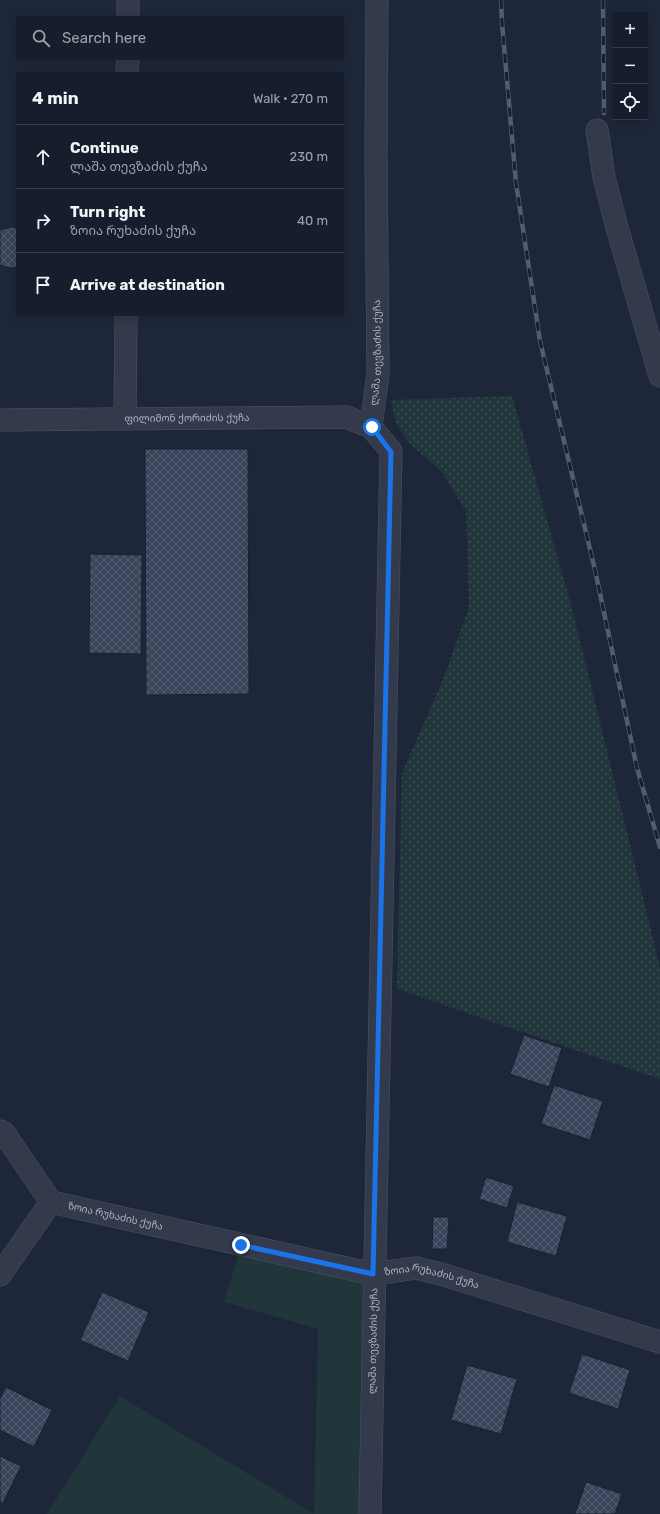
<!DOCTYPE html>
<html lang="en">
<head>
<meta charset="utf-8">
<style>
	:root { --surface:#161d2c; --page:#232a38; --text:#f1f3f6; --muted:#9ea2a9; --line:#353b48 }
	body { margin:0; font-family:Rubik,"Noto Sans Georgian",sans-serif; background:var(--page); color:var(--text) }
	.controls { position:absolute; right:12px; top:12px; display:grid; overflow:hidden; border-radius:0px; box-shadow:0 2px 10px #0003 }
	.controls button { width:36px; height:36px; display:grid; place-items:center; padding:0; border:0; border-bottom:1px solid var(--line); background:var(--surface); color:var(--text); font:20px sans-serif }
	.stop { position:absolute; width:12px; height:12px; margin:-9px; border:3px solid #1a73e8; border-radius:50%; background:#fff }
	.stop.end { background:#1a73e8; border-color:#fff; box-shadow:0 1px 4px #0008 }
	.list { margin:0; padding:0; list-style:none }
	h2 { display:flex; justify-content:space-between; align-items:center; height:52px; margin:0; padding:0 16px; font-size:17px }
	h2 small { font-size:13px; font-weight:400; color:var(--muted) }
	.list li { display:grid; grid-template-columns:26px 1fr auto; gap:12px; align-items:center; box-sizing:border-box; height:64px; padding:0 16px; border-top:1px solid var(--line) }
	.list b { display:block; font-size:15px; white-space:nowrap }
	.list p { margin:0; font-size:13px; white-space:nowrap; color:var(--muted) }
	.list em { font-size:13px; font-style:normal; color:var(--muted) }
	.icon { flex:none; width:22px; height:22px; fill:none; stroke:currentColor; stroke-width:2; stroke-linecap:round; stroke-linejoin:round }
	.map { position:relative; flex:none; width:660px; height:1514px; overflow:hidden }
	.search { position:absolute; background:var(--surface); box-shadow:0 2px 10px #0003; left:16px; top:16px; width:328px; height:44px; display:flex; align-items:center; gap:10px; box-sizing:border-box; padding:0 14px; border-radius:0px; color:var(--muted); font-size:15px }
	.panel { position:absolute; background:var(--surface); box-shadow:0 2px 10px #0003; left:16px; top:72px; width:328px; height:244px; border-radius:0px }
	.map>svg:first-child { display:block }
	.grass { fill:url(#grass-dots) }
	.garden { fill:#20363b }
	.building { fill:url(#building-cross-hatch); stroke:#1a2131 }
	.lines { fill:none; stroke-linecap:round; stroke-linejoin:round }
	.minor-casing { stroke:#4d5465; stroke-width:23 }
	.minor { stroke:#323a4b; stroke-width:22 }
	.rail-casing { stroke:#535d72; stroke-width:4.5 }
	.rail { stroke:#181f2f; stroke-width:3; stroke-dasharray:9; stroke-linecap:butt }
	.route { stroke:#1a73e8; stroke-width:5 }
	.labels { text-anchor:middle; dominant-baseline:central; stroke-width:3.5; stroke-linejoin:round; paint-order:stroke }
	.street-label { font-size:10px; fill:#acb4c7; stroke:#181f2f }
</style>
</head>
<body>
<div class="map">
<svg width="660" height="1514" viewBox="0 0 660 1514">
	<defs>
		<pattern id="grass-dots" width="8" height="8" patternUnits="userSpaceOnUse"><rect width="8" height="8" fill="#20363b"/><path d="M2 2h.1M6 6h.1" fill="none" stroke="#3e5156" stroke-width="1.8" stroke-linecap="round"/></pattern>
		<pattern id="building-cross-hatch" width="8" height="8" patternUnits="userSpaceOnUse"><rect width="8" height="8" fill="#3a455b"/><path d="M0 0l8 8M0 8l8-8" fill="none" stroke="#545d71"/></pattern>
	</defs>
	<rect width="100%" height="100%" fill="#1e273a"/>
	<path class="grass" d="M512,396L572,608L660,967V1079L397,989L402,773L442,682L469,607L466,511L442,472L410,444L396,423L391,400Z"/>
	<path class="garden" d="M241,1245L373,1274L370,1514H47L120,1396L314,1514L318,1329L224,1302Z"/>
	<g class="building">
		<path d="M11,227L17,228V267L10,268L0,265V230Z"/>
		<path d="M145,449H248L249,694L146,695Z"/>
		<path d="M90,554L142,555L141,654L89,653Z"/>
		<path d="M524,1035L562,1048L549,1087L510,1074Z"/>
		<path d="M554,1085L603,1101L590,1140L541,1124Z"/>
		<path d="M486,1177L514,1186L507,1208L479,1199Z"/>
		<path d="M517,1202L567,1216L556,1256L507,1242Z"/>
		<path d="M433,1217H449L447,1249H432Z"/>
		<path d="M102,1292L149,1312L128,1361L80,1340Z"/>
		<path d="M582,1354L630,1370L618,1409L569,1393Z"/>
		<path d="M467,1365L517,1379L501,1434L451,1420Z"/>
		<path d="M6,1387L52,1410L34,1447L0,1430V1399Z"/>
		<path d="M0,1456L21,1466L3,1503L0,1502Z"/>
		<path d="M586,1482L622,1494L615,1514H575Z"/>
	</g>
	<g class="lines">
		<defs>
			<g id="minor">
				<path d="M128,17V0"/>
				<path d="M127,73L128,59"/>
				<path d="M597,130L604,177L616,224L660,376"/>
				<path d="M125,419L126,315"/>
				<path id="s1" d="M0,420L346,417L371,427"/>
				<path id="s2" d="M0,1131L4,1133L51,1202L373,1274L416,1268L441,1274L660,1342"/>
				<path d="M0,1275L51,1202"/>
				<path id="s3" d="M370,1514L391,451L371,427L378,373L376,156L377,0"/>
			</g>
		</defs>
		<use href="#minor" class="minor-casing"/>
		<use href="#minor" class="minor"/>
		<defs>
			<g id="rail">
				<path d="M501,0L502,23L516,183L540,341L595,570L637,768L660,847"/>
				<path d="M603,0L604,113"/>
			</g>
		</defs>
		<use href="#rail" class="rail-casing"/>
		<use href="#rail" class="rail"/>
	</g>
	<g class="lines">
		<path class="route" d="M241,1245L373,1274L391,452L372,427"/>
	</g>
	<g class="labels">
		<g class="street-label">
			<text stroke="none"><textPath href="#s3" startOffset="1169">ლაშა თევზაძის ქუჩა</textPath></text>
			<text stroke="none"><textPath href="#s1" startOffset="187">ფილიმონ ქორიძის ქუჩა</textPath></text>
			<text stroke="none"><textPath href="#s2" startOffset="154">ზოია რუხაძის ქუჩა</textPath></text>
			<text stroke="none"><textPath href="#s2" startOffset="478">ზოია რუხაძის ქუჩა</textPath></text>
			<text stroke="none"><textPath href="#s3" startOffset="173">ლაშა თევზაძის ქუჩა</textPath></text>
		</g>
	</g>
</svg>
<div class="controls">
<button>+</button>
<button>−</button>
<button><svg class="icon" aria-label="locate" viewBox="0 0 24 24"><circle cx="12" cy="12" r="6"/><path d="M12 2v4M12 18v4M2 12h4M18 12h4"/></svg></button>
</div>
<div class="stop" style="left:372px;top:427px"></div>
<div class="stop end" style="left:241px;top:1245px"></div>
<div class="search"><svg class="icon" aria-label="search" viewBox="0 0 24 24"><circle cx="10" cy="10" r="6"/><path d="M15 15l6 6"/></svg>Search here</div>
<section class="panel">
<h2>4 min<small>Walk · 270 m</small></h2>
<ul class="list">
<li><svg class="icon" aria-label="ahead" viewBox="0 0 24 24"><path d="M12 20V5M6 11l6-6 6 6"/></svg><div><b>Continue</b><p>ლაშა თევზაძის ქუჩა</p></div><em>230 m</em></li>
<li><svg class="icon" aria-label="right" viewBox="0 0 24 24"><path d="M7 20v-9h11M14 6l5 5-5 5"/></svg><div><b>Turn right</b><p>ზოია რუხაძის ქუჩა</p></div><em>40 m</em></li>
<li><svg class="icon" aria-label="arrive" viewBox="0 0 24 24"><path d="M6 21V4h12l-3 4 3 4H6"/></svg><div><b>Arrive at destination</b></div></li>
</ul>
</section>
</div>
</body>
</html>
